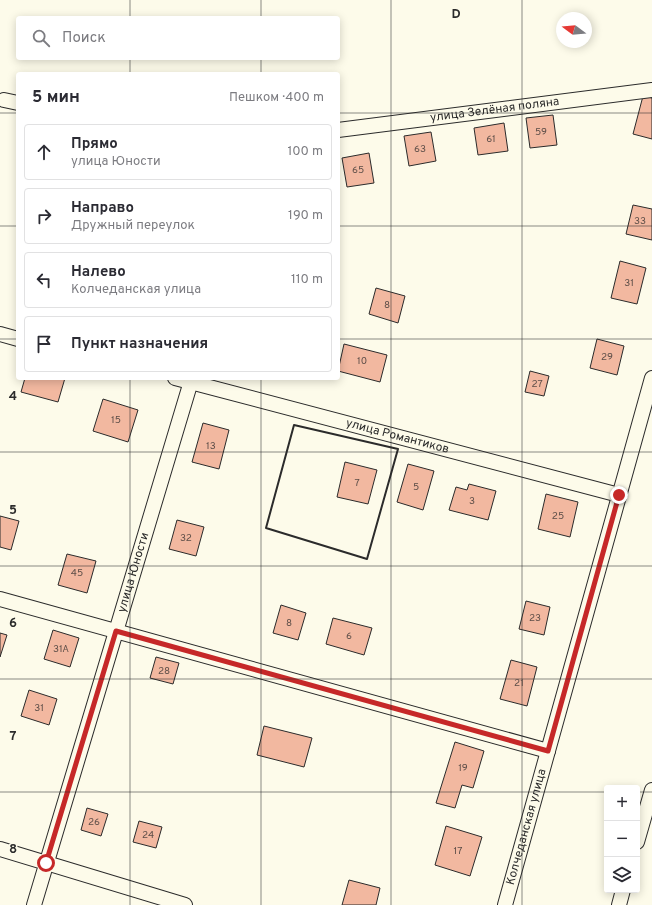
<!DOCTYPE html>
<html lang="ru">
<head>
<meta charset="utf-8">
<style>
	:root { --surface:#fff; --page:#f2f2f3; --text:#2b2b33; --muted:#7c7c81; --line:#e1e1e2 }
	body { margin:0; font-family:Overpass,sans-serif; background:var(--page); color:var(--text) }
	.controls { position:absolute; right:12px; bottom:12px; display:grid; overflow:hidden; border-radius:4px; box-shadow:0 2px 10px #0003 }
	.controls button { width:36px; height:36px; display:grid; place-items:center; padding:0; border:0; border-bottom:1px solid var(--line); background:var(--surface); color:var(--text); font:20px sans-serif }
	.compass { position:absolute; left:556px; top:12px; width:36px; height:36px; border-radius:50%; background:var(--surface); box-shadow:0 2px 10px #0003; rotate:286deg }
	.stop { position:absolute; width:12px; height:12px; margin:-9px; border:3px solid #c62828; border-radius:50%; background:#fff }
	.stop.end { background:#c62828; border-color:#fff; box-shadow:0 1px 4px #0008 }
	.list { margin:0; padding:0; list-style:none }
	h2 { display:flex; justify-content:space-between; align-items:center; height:52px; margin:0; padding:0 16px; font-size:17px }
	h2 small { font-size:13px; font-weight:400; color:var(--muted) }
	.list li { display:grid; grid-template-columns:26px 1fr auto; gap:12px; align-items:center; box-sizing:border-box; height:56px; margin:0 8px 8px; padding:0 8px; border:1px solid var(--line); border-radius:4px }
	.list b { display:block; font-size:15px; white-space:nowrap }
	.list p { margin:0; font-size:13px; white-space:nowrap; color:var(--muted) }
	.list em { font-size:13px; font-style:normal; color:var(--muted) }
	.icon { flex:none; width:22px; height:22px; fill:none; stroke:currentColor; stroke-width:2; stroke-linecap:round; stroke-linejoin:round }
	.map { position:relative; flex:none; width:652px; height:905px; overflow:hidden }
	.search { position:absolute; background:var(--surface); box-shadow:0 2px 10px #0003; left:16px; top:16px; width:324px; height:44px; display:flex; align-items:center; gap:10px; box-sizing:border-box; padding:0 14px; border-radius:4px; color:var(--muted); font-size:15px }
	.panel { position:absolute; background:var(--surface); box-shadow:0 2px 10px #0003; left:16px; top:72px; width:324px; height:308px; border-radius:4px }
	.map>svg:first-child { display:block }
	.building { fill:#f2b8a0; stroke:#2b2b2b }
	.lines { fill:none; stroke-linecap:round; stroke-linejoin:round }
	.street-casing { stroke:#2b2b2b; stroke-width:16 }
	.street { stroke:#fdfbea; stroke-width:14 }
	.wall { stroke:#2b2b2b; stroke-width:2 }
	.route { stroke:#c62828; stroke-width:5 }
	.grid { fill:none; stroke:#2b2b2b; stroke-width:1; stroke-opacity:0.55 }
	.labels { text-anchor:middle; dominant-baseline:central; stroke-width:3; stroke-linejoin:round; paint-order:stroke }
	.number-label { font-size:10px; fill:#5d4e48 }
	.street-label { font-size:12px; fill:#2b2b2b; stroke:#fdfbea }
	.grid-label { font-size:13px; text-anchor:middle; font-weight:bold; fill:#2b2b2b; stroke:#fdfbea; stroke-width:3; stroke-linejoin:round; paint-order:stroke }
</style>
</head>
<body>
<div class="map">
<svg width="652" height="905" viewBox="0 0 652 905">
	<rect width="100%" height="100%" fill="#fdfbea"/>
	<g class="building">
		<path d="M643,96L652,98V139L633,134Z"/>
		<path d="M553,115L557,145L530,148L526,118Z"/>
		<path d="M504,123L508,151L478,155L474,128Z"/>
		<path d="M431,132L436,161L409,166L404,136Z"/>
		<path d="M369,153L374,183L347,187L342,158Z"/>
		<path d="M633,205L652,209V240L626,234Z"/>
		<path d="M620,261L646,268L637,304L611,298Z"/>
		<path d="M376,288L405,296L398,323L369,314Z"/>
		<path d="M597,339L624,346L617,375L590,368Z"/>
		<path d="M344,344L387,355L380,382L338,371Z"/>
		<path d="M530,371L549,376L544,396L525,392Z"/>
		<path d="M25,378H65L58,402L21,392Z"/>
		<path d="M103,399L138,410L128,442L93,431Z"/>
		<path d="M203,423L229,430L219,469L192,462Z"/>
		<path d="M345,462L377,470L368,504L337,497Z"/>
		<path d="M408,464L434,471L423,510L397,502Z"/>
		<path d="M469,484L496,491L488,520L449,510L456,487L467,490Z"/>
		<path d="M546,494L578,502L570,537L538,529Z"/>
		<path d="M0,516L19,521L11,550L0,547Z"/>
		<path d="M177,520L204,527L196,556L169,549Z"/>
		<path d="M67,554L96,561L87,593L58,585Z"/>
		<path d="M526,601L550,607L544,635L519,629Z"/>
		<path d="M281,605L306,613L298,640L273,633Z"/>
		<path d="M333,618L372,628L364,655L326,644Z"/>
		<path d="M53,630L79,638L70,667L44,659Z"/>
		<path d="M0,633L7,635L0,657Z"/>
		<path d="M156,657L179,663L173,684L150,678Z"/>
		<path d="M511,660L537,667L527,706L500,699Z"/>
		<path d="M29,690L57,699L49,725L21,716Z"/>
		<path d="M264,726L312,738L304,767L257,755Z"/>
		<path d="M455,742L484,751L473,788L462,785L455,808L436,803Z"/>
		<path d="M87,808L108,814L101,836L81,830Z"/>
		<path d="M139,821L162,827L156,848L133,842Z"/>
		<path d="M446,826L482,837L470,876L435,865Z"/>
		<path d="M349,880L380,888L376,905H342Z"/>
	</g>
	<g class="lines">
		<defs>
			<g id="street">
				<path d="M4,100L18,103"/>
				<path id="s1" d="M338,130L652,90"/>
				<path d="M0,334L18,339"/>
				<path id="s2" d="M175,378L619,495"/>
				<path d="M0,599L548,751"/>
				<path d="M637,842L652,790"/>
				<path d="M0,849L185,905"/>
				<path id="s3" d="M34,905L192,378"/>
				<path id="s4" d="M505,905L652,378"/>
				<path d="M619,905L623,890"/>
			</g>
		</defs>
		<use href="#street" class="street-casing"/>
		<use href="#street" class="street"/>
		<path class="wall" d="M294,425L398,449L367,559L266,528Z"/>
	</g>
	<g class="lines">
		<path class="route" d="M46,863L116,631L548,751L619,495"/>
	</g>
	<path class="grid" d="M130,0V18M261,0V18M391,0V905M522,0V905M130,58V74M261,58V74M0,113H18M338,113H652M0,226H18M338,226H652M0,339H18M338,339H652M130,378V905M261,378V905M0,452H652M0,566H652M0,679H652M0,792H607M637,792H652"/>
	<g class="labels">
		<g class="number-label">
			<text x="541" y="132">59</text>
			<text x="491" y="139">61</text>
			<text x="420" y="149">63</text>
			<text x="358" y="170">65</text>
			<text x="640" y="221">33</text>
			<text x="629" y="283">31</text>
			<text x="387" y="305">8</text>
			<text x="607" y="357">29</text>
			<text x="362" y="361">10</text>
			<text x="537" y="384">27</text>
			<text x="116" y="420">15</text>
			<text x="211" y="446">13</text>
			<text x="357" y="483">7</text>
			<text x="416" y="487">5</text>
			<text x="472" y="501">3</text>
			<text x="558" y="516">25</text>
			<text x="186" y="538">32</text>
			<text x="77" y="573">45</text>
			<text x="535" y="618">23</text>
			<text x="289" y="623">8</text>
			<text x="349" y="636">6</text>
			<text x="61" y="649">31А</text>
			<text x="164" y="671">28</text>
			<text x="519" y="683">21</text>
			<text x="39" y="708">31</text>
			<text x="463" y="768">19</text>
			<text x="94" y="822">26</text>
			<text x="148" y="835">24</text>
			<text x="458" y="851">17</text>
		</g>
		<g class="street-label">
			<text stroke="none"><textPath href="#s1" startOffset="158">улица Зелёная поляна</textPath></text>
			<text stroke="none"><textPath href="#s2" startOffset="230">улица Романтиков</textPath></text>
			<text stroke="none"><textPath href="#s3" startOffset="347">улица Юности</textPath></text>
			<text stroke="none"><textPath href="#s4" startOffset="81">Колчеданская улица</textPath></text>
		</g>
	</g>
	<g class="grid-label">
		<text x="456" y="18">D</text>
		<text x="13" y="400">4</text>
		<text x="13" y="514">5</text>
		<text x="13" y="627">6</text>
		<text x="13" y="740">7</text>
		<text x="13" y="853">8</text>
	</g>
</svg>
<div class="controls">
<button>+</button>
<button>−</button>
<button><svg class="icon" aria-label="layers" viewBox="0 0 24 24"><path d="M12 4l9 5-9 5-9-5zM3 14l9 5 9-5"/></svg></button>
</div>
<svg class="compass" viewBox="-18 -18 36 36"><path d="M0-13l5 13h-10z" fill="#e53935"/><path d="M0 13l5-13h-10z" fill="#7c7c81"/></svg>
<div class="stop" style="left:46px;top:863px"></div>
<div class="stop end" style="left:619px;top:495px"></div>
<div class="search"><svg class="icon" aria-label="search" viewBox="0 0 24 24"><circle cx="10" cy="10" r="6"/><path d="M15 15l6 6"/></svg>Поиск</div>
<section class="panel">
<h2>5 мин<small>Пешком · 400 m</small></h2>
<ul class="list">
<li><svg class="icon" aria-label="ahead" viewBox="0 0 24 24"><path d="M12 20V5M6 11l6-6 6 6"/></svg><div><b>Прямо</b><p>улица Юности</p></div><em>100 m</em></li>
<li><svg class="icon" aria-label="right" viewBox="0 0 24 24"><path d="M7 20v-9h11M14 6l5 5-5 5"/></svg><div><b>Направо</b><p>Дружный переулок</p></div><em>190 m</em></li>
<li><svg class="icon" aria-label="left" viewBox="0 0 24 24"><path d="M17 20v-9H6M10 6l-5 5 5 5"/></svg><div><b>Налево</b><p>Колчеданская улица</p></div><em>110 m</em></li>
<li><svg class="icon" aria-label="arrive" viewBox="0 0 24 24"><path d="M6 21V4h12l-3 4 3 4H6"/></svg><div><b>Пункт назначения</b></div></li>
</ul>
</section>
</div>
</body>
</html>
